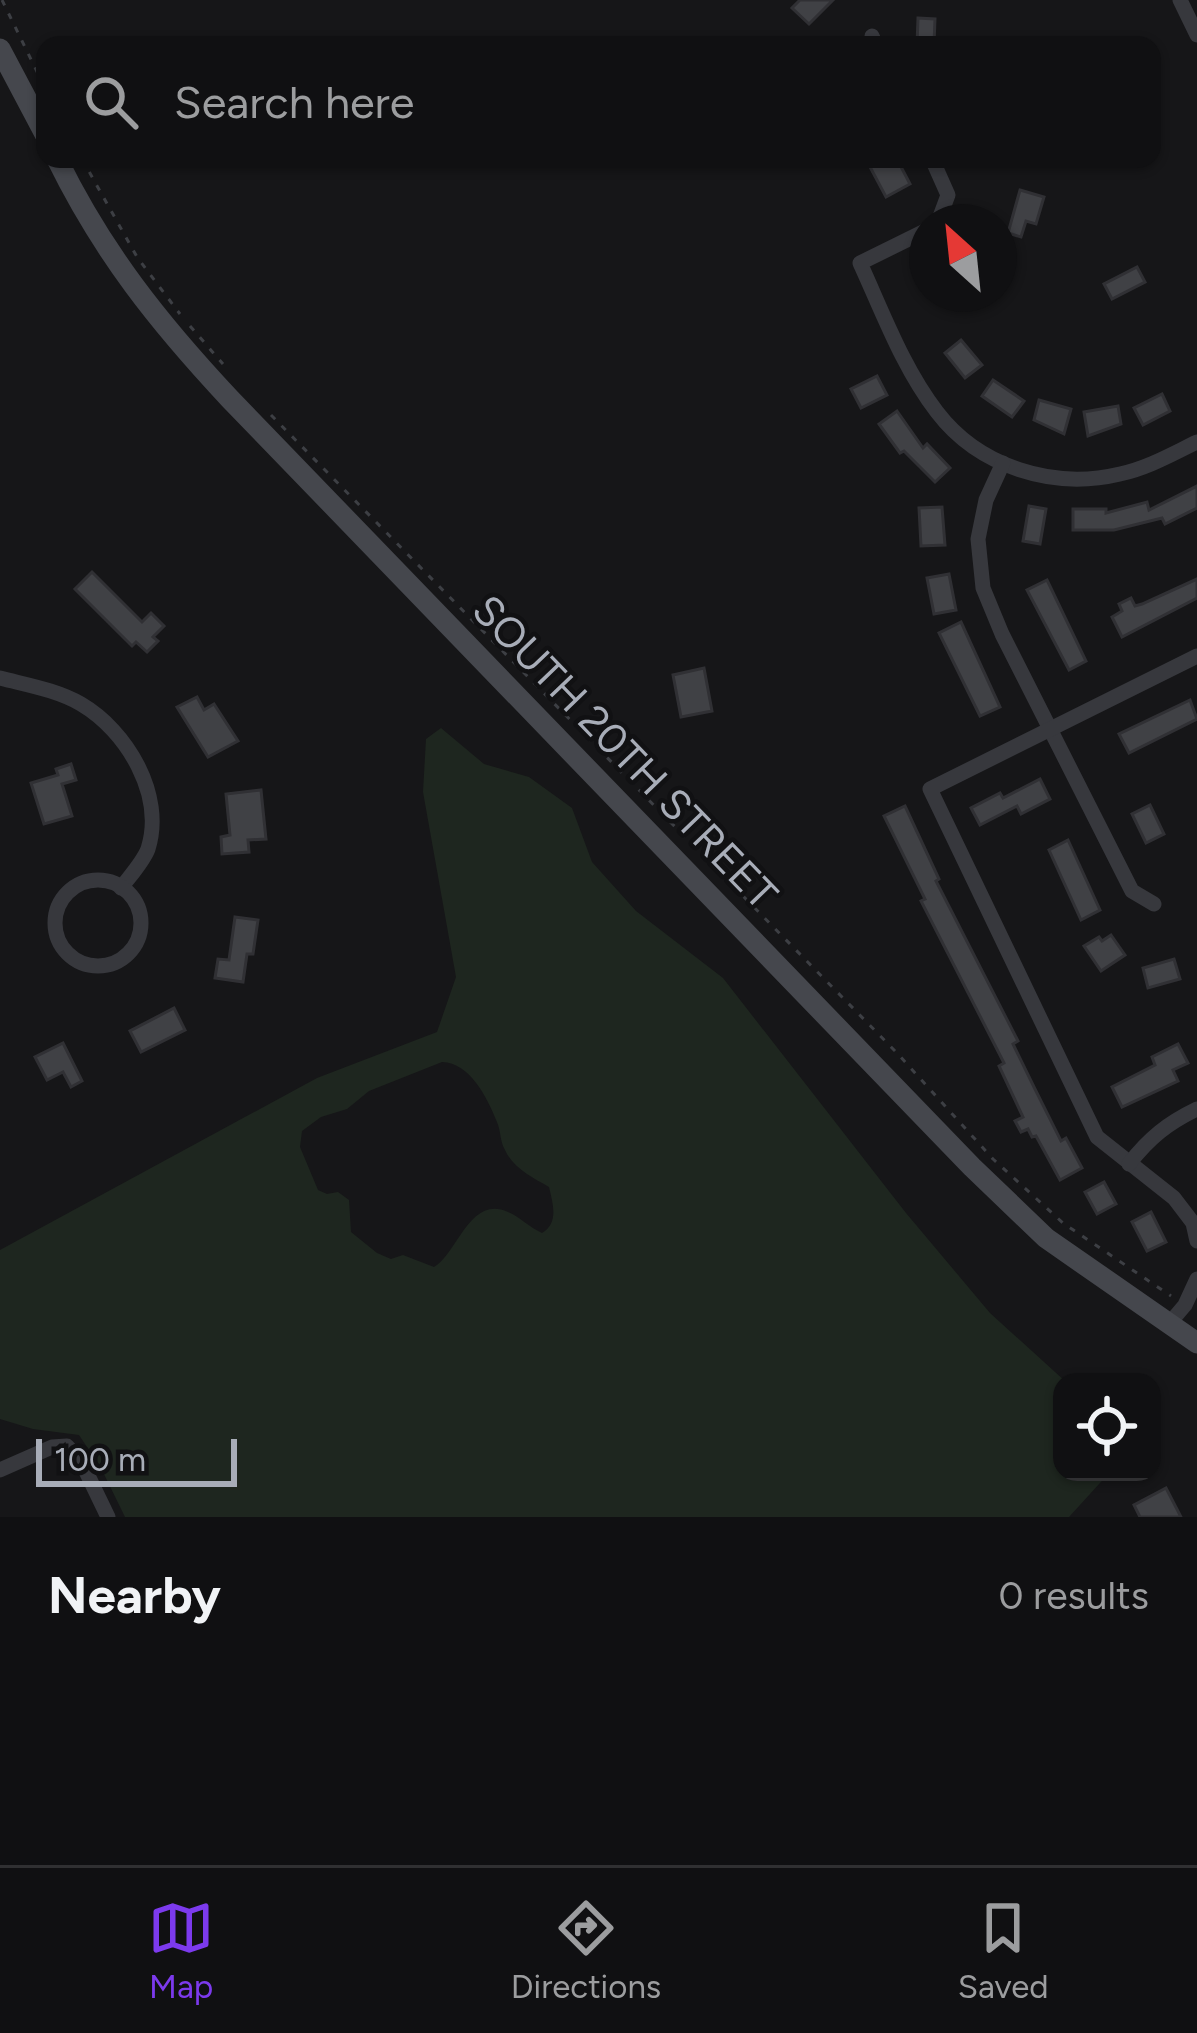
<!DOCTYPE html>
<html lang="en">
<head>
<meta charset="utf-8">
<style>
	:root { --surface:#101012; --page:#19191b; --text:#f1f3f6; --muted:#9c9d9f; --line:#303032; --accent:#7c3aed }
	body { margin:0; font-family:Figtree,sans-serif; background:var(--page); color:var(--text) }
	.controls { position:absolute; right:36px; bottom:36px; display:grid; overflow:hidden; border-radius:24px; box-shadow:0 3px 9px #0004 }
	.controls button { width:108px; height:108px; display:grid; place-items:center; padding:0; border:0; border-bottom:3px solid var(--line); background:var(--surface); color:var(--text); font:60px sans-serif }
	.compass { position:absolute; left:909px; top:204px; width:108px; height:108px; border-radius:50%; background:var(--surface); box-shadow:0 3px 9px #0004; rotate:333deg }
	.scale { position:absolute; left:36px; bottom:30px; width:201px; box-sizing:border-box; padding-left:12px; border:6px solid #a8adb8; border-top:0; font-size:33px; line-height:42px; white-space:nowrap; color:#a8adb8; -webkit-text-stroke:9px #111113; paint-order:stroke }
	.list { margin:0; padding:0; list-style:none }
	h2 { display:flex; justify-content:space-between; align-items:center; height:156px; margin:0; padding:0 48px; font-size:51px }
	h2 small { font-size:39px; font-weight:400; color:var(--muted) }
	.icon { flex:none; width:66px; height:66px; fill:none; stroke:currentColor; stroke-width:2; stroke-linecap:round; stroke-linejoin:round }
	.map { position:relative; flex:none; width:1197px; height:1517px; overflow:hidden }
	.search { position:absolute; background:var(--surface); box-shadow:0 3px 9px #0004; left:36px; right:36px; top:36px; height:132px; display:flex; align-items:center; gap:30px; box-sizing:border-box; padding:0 42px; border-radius:24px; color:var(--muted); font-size:45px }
	.sheet { height:348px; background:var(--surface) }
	nav { display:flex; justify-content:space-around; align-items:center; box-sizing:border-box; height:168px; border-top:3px solid var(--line); background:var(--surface); font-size:33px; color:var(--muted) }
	nav a { display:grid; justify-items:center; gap:6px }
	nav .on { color:var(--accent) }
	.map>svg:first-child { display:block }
	.green { fill:#1e261f; fill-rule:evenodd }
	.building { fill:#404145; stroke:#303034; stroke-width:3 }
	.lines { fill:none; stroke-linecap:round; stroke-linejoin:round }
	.path { stroke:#3d3f44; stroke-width:3; stroke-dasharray:6 9; stroke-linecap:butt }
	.minor { stroke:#37383d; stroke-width:15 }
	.secondary { stroke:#45474d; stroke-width:21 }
	.labels { text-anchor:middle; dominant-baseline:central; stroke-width:9; stroke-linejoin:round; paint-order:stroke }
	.street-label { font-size:42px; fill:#a8adb8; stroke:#111113 }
</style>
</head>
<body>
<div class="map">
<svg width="1197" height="1517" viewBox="0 0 1197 1517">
	<rect width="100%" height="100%" fill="#161618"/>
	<path class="green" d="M441,728L484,764L529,777L572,808L592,862L636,911L723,978L906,1213L990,1313L1066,1382H1062V1472H1110L1069,1517H125L101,1468L79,1435L33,1429L0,1419V1250L317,1078L437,1032L456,977L423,792L426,739ZM442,1062C470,1063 487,1097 497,1122C501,1131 500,1142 505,1150C513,1168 533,1178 549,1187C553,1204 559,1223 542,1233C529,1227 520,1217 508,1212C470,1194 457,1254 434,1267L403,1255L391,1259L377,1253L351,1232L349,1200L338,1192L327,1194L318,1190L300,1147L302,1131L321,1117L347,1109L369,1091Z"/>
	<g class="building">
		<path d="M800,0H833L809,24L792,8Z"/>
		<path d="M918,18L935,19L934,45H917Z"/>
		<path d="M880,159H897L910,184L886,197L869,165Z"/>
		<path d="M1020,190L1044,197L1036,224L1026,221L1021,237L1008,233Z"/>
		<path d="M1137,267L1145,282L1112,299L1104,284Z"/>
		<path d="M961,340L982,365L965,378L945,353Z"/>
		<path d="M877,376L887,395L861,408L851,389Z"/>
		<path d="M993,380L1024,401L1012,417L982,396Z"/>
		<path d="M1162,394L1170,411L1143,425L1134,408Z"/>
		<path d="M1039,400L1071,409L1064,434L1034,420Z"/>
		<path d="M1118,406L1121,424L1088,436L1084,412Z"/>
		<path d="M897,411L923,448L927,444L950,468L935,482L904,451L900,453L879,424Z"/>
		<path d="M1197,486V508L1165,524L1162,518L1114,530H1073V509H1106V513L1147,502L1149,510Z"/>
		<path d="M1029,506L1046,509L1040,544L1023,541Z"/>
		<path d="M942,507L945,545L921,546L919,508Z"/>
		<path d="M92,572L142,622L151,613L164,626L153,637L158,641L147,652L136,642L132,646L75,589Z"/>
		<path d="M949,574L956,610L934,614L927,578Z"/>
		<path d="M1197,579V598L1122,637L1112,617L1122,611L1119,604L1131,598L1135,606L1142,604Z"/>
		<path d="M1047,580L1086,661L1069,670L1027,590Z"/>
		<path d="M961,622L1000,707L980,716L939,633Z"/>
		<path d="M704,668L712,711L681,717L673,675Z"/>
		<path d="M197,697L204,710L214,704L238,741L208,757L177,707Z"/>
		<path d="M1190,700L1197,719L1129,753L1119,734Z"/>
		<path d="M71,764L76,780L62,784L72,816L44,824L31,783L58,775L56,769Z"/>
		<path d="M1040,779L1050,799L1021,814L1017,806L980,825L971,808L1000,793L1003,798Z"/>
		<path d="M261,790L266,839L248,840L249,852L222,854L221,837L230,835L226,794Z"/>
		<path d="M1150,805L1164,834L1146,843L1132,814Z"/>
		<path d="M905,806L939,879L936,881L1018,1041L1013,1044L1034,1087L1061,1141L1066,1138L1082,1168L1060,1180L1036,1136L1032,1137L1028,1129L1021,1132L1015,1121L1023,1117L999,1066L1004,1063L921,901L925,899L884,816Z"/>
		<path d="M1068,840L1100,910L1081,920L1049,850Z"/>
		<path d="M235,917L258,920L253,954H247L243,982L215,978L218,959L229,960Z"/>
		<path d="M1111,935L1125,955L1101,971L1084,946L1099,937L1102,941Z"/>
		<path d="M1174,959L1180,979L1148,988L1143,968Z"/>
		<path d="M174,1008L185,1030L141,1052L130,1031Z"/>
		<path d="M63,1043L82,1081L71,1087L63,1072L47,1080L35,1057Z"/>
		<path d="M1178,1044L1188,1063L1173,1070L1178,1081L1122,1107L1112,1087L1155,1065L1152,1057Z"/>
		<path d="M1104,1182L1116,1204L1097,1214L1085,1192Z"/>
		<path d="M1151,1212L1166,1242L1147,1251L1132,1222Z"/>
		<path d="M1166,1488L1181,1517H1140L1134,1505Z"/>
	</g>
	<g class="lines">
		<g class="path">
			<path d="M2,0L45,88"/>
			<path d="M82,159L137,257L180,314"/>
			<path d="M190,326L223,364"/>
			<path d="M271,415L897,1053L993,1159L1063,1223L1171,1296"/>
		</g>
		<g class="minor">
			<path d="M1180,0L1197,35"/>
			<path d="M872,36L876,45"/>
			<path d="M932,159L948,195L938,222"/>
			<path d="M927,230L860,263C883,313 903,368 937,412C979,467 1053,490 1120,474C1148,468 1172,454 1197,442"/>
			<path d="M1003,463L986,500L978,539L983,588L1002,634L1132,891L1154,904"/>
			<path d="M1197,656L930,789L1097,1137L1174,1198L1193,1223L1197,1241"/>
			<path d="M0,678C27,685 57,690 81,704C127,731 165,795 148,849C143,862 130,876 121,888"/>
			<circle cx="98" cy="923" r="43"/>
			<path d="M1129,1164C1149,1138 1168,1123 1197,1109"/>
			<path d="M1168,1325L1185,1305L1197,1279"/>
			<path d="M0,1470L52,1447L67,1446L81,1461L108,1517"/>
		</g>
		<g class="secondary">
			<path d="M0,49L45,134"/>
			<path d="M57,159C103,253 159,323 230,399L972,1167L1046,1238L1197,1343"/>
		</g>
	</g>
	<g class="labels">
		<g class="street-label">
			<text transform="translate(625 752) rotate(46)">SOUTH 20TH STREET</text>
		</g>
	</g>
</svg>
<div class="controls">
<button><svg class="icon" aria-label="locate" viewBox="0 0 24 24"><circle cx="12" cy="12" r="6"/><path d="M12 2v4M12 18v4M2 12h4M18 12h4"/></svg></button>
</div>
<svg class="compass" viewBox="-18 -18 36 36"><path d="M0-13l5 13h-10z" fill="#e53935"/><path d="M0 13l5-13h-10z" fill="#9c9d9f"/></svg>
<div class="scale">100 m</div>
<div class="search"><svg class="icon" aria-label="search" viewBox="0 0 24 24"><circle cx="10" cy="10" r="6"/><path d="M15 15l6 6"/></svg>Search here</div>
</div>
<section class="sheet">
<h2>Nearby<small>0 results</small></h2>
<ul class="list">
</ul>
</section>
<nav>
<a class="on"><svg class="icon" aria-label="map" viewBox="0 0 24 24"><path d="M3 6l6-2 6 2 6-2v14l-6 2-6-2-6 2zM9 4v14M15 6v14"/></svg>Map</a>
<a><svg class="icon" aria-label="directions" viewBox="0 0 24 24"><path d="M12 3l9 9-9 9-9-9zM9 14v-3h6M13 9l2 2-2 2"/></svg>Directions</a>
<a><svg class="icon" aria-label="saved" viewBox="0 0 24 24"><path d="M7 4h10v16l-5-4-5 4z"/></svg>Saved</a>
</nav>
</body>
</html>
